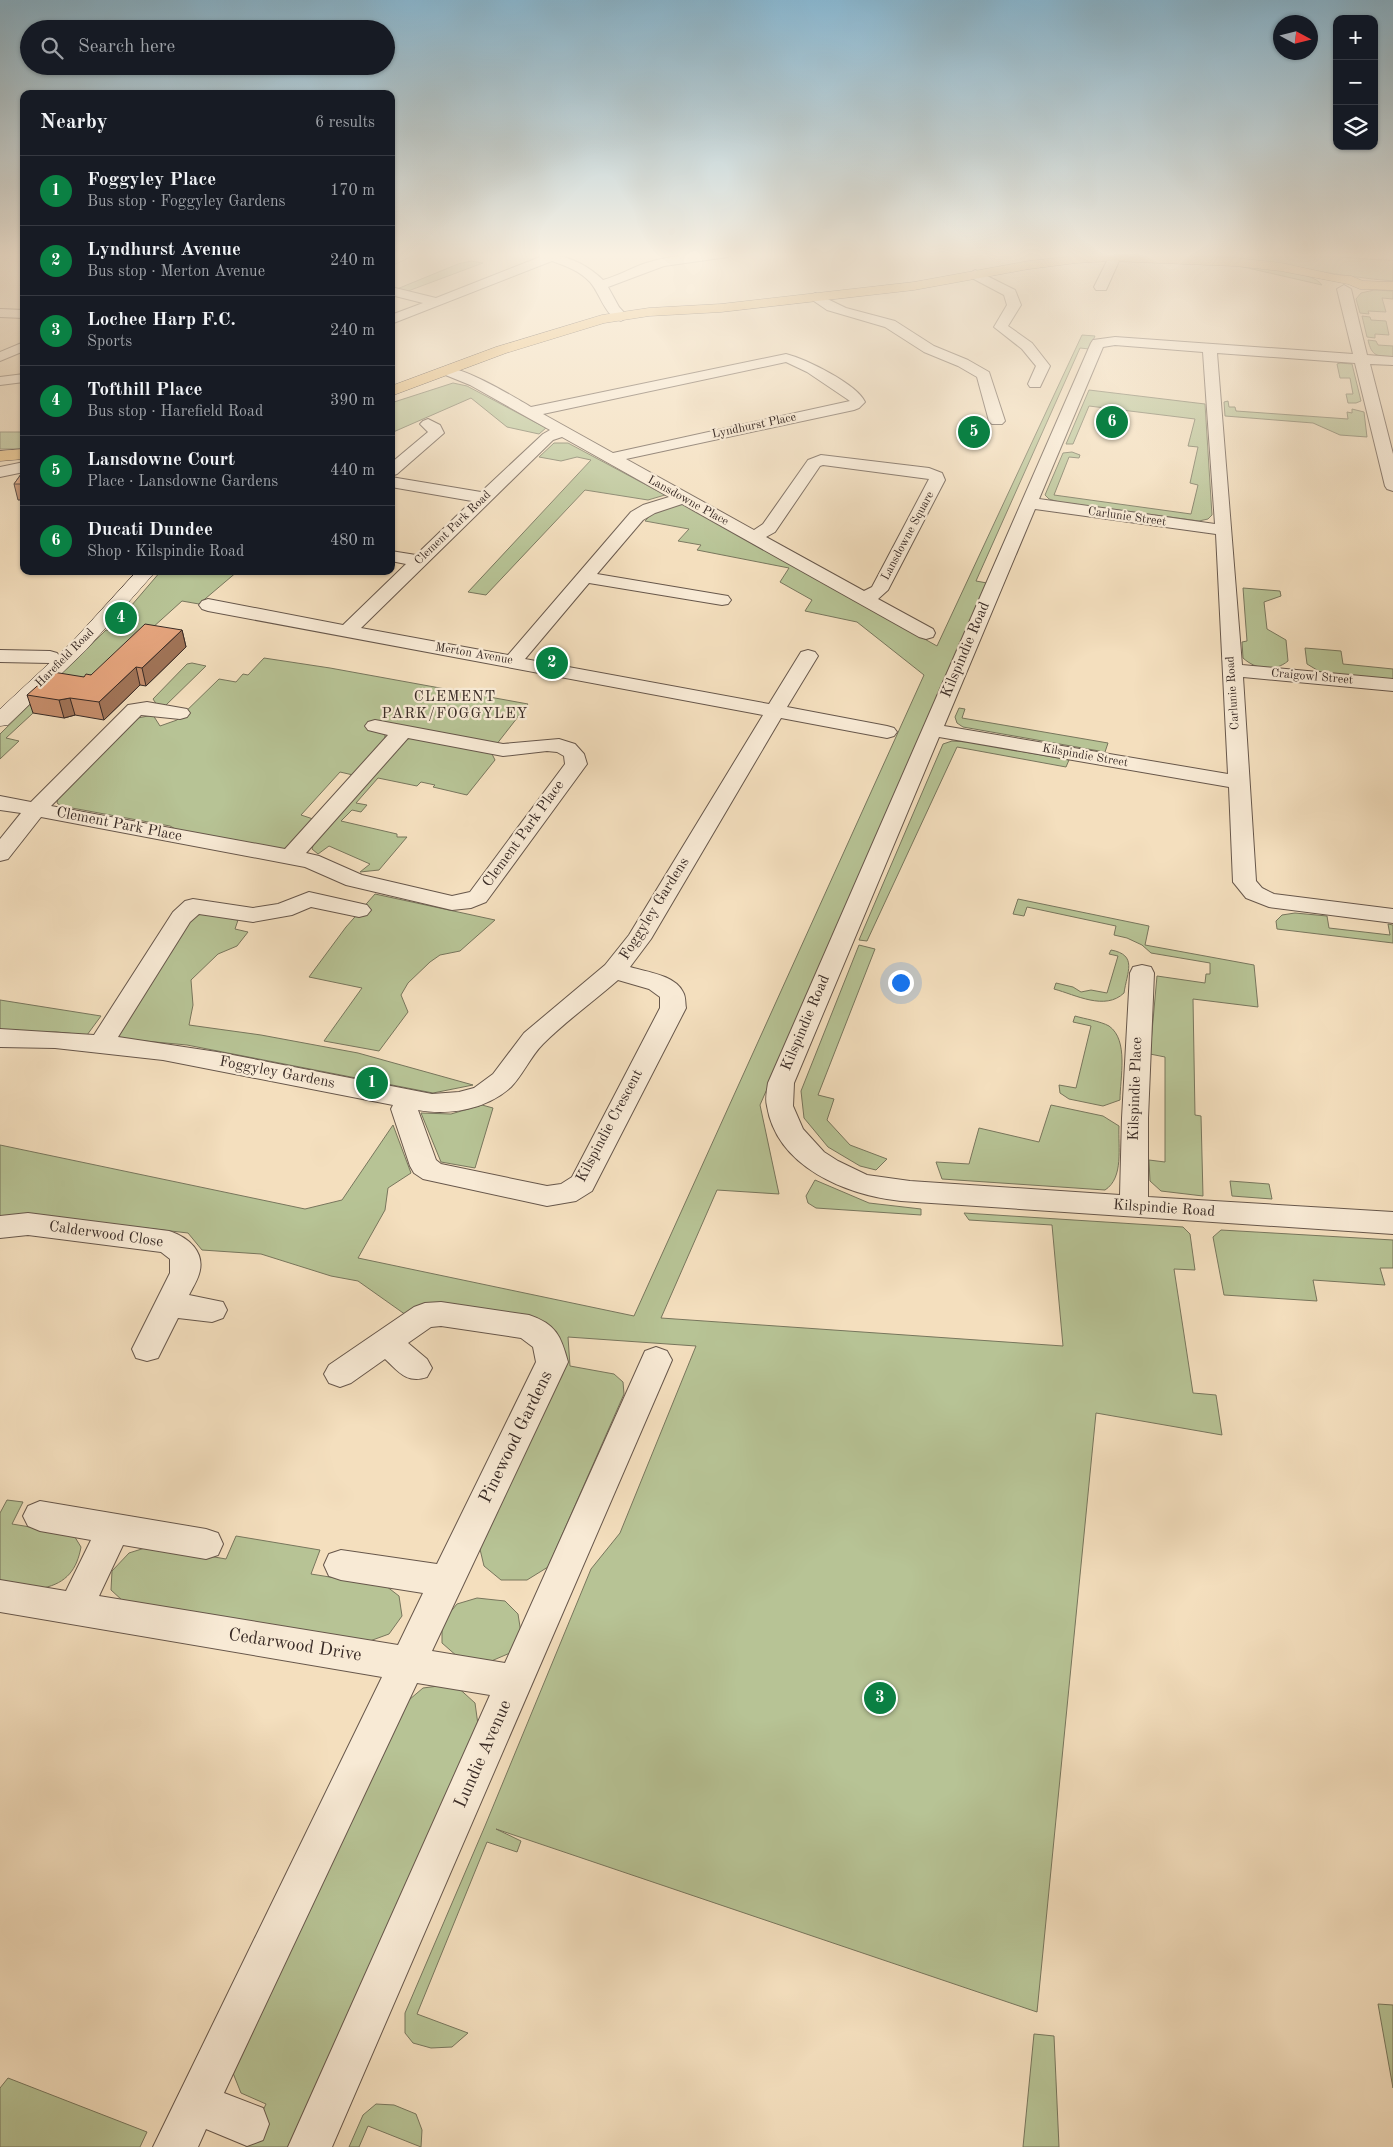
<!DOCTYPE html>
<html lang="en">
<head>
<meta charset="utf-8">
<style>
	:root { --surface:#171b24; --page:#20242c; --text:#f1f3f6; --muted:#9ea1a6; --line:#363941; --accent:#0b8043 }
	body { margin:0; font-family:"Old Standard TT",serif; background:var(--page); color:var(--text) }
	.controls { position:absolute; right:15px; top:15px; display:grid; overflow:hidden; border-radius:10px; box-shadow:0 1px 4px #0004 }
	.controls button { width:45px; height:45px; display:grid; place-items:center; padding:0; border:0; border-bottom:1px solid var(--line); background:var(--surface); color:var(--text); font:25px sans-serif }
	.compass { position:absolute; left:1273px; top:15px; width:45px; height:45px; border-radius:50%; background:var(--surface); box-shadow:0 1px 4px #0004; rotate:97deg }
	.you { position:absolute; left:900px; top:982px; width:18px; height:18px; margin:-12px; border:4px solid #fff; border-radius:50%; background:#1a73e8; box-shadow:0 0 0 8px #1a73e833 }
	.badge { display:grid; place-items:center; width:32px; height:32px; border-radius:50%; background:var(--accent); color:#fff; font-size:16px; font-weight:700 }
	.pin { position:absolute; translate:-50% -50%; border:2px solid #fff; box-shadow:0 1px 5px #0006 }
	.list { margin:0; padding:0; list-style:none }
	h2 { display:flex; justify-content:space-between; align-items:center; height:65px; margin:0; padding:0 20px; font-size:21px }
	h2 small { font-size:16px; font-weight:400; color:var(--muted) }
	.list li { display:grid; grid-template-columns:32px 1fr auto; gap:15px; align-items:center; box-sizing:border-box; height:70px; padding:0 20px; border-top:1px solid var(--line) }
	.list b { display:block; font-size:19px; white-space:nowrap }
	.list p { margin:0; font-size:16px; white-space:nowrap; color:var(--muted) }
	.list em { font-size:16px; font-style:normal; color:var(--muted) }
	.icon { flex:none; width:28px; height:28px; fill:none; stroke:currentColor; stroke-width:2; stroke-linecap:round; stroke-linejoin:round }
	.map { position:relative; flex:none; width:1393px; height:2147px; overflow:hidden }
	.search { position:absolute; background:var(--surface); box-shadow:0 1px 4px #0004; left:20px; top:20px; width:375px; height:55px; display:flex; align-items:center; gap:12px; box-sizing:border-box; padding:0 18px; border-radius:28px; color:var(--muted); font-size:19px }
	.panel { position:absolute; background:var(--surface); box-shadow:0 1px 4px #0004; left:20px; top:90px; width:375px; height:485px; border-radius:10px }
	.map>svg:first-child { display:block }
	.green { fill:#b7c395; stroke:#78765d }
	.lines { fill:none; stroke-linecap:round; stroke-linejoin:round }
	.street-casing { stroke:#67574b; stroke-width:2 }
	.secondary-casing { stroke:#382a25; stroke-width:1 }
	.primary-casing { stroke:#382a25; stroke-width:1 }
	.street { fill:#f8ead5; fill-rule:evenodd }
	.secondary { fill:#f8ead5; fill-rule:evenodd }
	.primary { fill:#eac07f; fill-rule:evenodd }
	.wall { fill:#c68e6c; stroke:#382a25 }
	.shaded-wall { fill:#a17458; stroke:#382a25 }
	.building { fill:#e6a57e; stroke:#382a25 }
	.labels { text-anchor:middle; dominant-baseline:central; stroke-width:4.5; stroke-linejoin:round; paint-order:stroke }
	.far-street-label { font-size:12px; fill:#382a25; stroke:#f8ead5 }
	.street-label { font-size:15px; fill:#382a25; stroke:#f8ead5 }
	.far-quarter-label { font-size:15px; letter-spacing:1px; fill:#382a25; stroke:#f8ead5 }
	.near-street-label { font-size:18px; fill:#382a25; stroke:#f8ead5 }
</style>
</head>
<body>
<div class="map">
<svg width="1393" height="2147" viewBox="0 0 1393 2147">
	<rect width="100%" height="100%" fill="#f4dfbe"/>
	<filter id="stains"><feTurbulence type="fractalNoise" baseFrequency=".004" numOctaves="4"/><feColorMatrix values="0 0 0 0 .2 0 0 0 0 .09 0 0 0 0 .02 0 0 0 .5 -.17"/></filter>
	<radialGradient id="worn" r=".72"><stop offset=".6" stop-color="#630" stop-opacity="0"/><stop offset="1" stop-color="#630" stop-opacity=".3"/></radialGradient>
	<g class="green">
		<path d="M1160,253H1315L1393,258V281C1342,277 1289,265 1236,259L1235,257Z"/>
		<path d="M471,261L483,263L408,291L397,289L458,264Z"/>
		<path d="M1226,263C1245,265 1313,270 1322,285Z"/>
		<path d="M1374,290L1393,291V299L1382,298L1386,312L1368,311L1369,314L1360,313L1356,299L1361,293Z"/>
		<path d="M1362,316L1370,317L1371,320L1386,321L1389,335L1375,334V338L1367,337Z"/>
		<path d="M1082,335L1095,336L1089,349L1080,348L976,581L987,583L760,1105L779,1194L717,1190L661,1318L1063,1346L1052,1225L969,1220L964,1213L1183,1227L1190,1234L1195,1270L1174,1269L1193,1393L1216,1395L1222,1435L1096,1413L1037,2012L496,1829L521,1841L517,1852L487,1842L417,2014L468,2033L452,2047L431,2048L413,2043L405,2033V2013L485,1826L591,1569L620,1533L696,1346L568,1337L570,1366L614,1374L623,1382L624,1394L548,1567L527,1580H501L484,1566L479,1545L565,1365L558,1336L538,1319L406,1315L358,1281L331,1276L261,1254L202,1250L188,1233L43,1216L0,1217V1145L305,1209L342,1200L393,1125L411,1173L388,1188L385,1210L358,1258L634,1316L924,675L857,622L805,611L812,600L780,582L789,568L697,550L701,545L678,541L689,529L645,521C654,510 671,504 685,504L937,646Z"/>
		<path d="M1368,340L1376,341L1378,345L1393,346V357C1377,356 1372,357 1368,340Z"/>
		<path d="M1340,363L1352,364L1361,401L1356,403H1348L1346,394H1353L1350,378H1340L1337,364Z"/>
		<path d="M453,383L467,386L546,428L539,434L507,427L471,398L391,433V403Z"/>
		<path d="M1089,390L1205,404L1212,515L1208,519L1199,521L1059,502L1049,499L1045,495L1063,453L1072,452L1080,455L1079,458L1069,457L1054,495L1191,514L1198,485L1190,483L1198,447L1188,446L1195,419L1089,406L1073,444H1066Z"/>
		<path d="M1228,401L1229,407H1235L1236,411L1348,419L1347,412L1352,413V409L1364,412L1367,437L1340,435L1313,423L1225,416L1224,402Z"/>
		<rect x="0" y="432" width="24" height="17"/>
		<path d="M554,443H568L665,495L648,500L585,490L486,595L468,592L591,460L577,457L561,461L539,457Z"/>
		<path d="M161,571H238L199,604L182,601L80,693L58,690L6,738L19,741L0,759V734L106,630L121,632L139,615L125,613Z"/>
		<path d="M1243,588L1280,591L1281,596L1264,602L1267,629L1286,640L1288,661C1275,672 1256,670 1243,658L1242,642L1247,641Z"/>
		<path d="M1305,648L1341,651L1343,664L1393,669V679L1322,673L1307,664Z"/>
		<path d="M264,658L330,668L528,704L496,745L381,732L385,735V740L353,775L340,772L301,815L313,819L284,851L181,832L170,826L61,806L57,803L58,798L138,718L153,715L160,726L177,720L219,679L236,682L243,674L248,675Z"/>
		<path d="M192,663L206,666L165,706L157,705L153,699L187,664Z"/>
		<path d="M959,708L965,709L962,718L1108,743L1105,752L963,727L957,723L955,717Z"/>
		<path d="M415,738L490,750L495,760L467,795L433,787L435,785L421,782L417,786L378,778L356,803L367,805L361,812L352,810L341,821L397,834V837H407L379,870L360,872L370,864L329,846L318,854L312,849L314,842L405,739Z"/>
		<path d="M952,741L969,742L1069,760L1066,767L957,747L867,941L859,940L943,744Z"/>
		<path d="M375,894L495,920L460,951L440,955L430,962L408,983L401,995L408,1012L379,1051L324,1041L362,988L309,977L346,927Z"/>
		<path d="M1018,899L1149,926L1145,945L1254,965L1258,1007L1193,999L1195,1115L1201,1116L1203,1196L1161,1191L1150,1181L1149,1160L1165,1162V1057L1150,1054L1157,976L1205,983L1206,974H1210V963L1151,953L1142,945L1127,938L1114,935L1116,926L1027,907L1024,916L1013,914Z"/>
		<path d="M202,913L238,920L235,929L248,932L237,946L218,954L191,980L193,1005L189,1025L261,1035L358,1053L473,1085L433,1093L187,1045L113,1038L185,921Z"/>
		<path d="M1295,913L1327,916L1329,928L1390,935L1388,924L1393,925V943L1277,929L1276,921L1282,915Z"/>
		<path d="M859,945L875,949L818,1095L834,1099L827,1120L850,1145L887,1159L876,1170L860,1166L828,1147L804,1118L801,1091Z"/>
		<path d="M1111,950C1138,955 1127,972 1124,993C1105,1011 1076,995 1054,989L1056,983L1073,987L1081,992L1091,990L1107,993L1118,956L1109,954Z"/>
		<path d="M0,1000L101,1016L87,1035L56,1032L0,1033Z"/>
		<path d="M1075,1016C1085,1019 1100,1021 1109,1026C1129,1040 1120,1078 1120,1100L1103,1106L1069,1099L1060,1093L1059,1085L1076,1088L1091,1026L1073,1022Z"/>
		<path d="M482,1105L493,1108L475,1168L441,1162L421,1113L451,1114Z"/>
		<path d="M1051,1105L1103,1116L1119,1126C1118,1147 1124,1178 1105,1190L942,1179L936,1162L969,1164L979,1128L1039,1142Z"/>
		<path d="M815,1180L869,1203L921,1209V1215L816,1208L808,1203L806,1196Z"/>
		<path d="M1230,1181L1269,1184L1272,1199L1232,1196Z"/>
		<path d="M1221,1230L1393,1240V1268H1380L1385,1285L1313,1280L1317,1301L1224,1295L1213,1237Z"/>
		<path d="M7,1500L23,1502L12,1524L73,1534L81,1547C77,1569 67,1583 43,1588C33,1589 11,1583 0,1581V1513Z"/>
		<path d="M236,1536L320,1550L311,1574L386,1586L399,1596L402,1616L389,1634L367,1642L123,1601L111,1590L112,1571L129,1553L151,1546L226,1559Z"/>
		<path d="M477,1598L505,1601L518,1614L521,1633L510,1653L489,1662L458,1657L442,1643V1622L457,1604Z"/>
		<path d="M454,1684L475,1703L479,1732L289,2147H246L266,2104L241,2093L231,2068L403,1705L423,1688Z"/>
		<path d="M1378,2004L1393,2005V2088Z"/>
		<path d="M1034,2034L1054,2036L1059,2147H1023Z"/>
		<path d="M8,2078L147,2132L140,2147H0V2088Z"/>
		<path d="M376,2104L394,2105L416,2114L422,2130L421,2147L368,2126L359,2147H349L363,2115Z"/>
	</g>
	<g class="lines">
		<defs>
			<g id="street">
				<path d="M533,253C559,253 584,261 603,280C618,276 631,268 646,263C675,254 704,253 734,253L728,257L664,266L608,287L619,307L628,317L621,321C605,317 600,293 590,282C580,271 566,266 552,261L391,324V315L423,303L391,295V287L436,298L540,257Z"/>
				<path d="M1110,253L1114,254L1119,261L1106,290H1096L1094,287L1107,261L1104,257Z"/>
				<path d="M1336,253H1393V260L1342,257Z"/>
				<path d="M975,270L1015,290L1021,305L1008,326L1032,343L1050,366L1040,387H1030L1028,384L1036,366L1022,349L994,327L1007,305L1004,295L970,277L969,274Z"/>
				<path d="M1344,285L1351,289L1367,355L1393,357V365L1370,364L1393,454V491L1387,489L1385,486L1355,363L1217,353L1242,665L1393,679V691L1243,677L1256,881L1262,888L1274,894L1393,909V923L1269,907L1246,898L1233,882L1229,787L939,737L794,1083L793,1106L803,1129L824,1152L838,1161L867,1175L910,1181L1120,1195L1122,1118L1130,973L1133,967L1142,965L1151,967L1154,973L1148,1118V1197L1393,1212V1234L901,1201C846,1195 777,1167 767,1106C765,1099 767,1090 768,1083L1091,343L1093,340L1115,337L1353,354L1337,289ZM1115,345L1203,352L1215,524L1039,499L1103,347ZM1035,509L1216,534L1228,774L944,726Z"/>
				<path d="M815,293L846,308L895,321L934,346L968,360L989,372L1005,421L1002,424H992L989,421L977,377L958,366L924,352L885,327L827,310L808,297Z"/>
				<path d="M0,309L24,310V318L0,317Z"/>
				<path d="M24,342V351L0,361V352Z"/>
				<path d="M786,354C806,359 857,384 865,402L859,408L854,410L626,459L754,530L763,524L808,460L821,455L929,468L942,473L945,480L888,590L878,599L933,629L935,633L933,637L926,639L919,637L682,504L655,513L643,520L597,574L722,595L728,596L731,600L728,604L722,605L589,583L525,659L769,704L801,652L808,650L815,652L818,656L787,707L887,726L894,728L897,732L894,736L887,738L781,718L651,939L630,967C647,972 675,975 683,992C686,997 685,1003 686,1008L592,1191L576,1201L547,1206L423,1179L414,1173L410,1166L391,1109L393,1105L163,1060L55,1048L0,1047V1029L94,1035L173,912L185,901L193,899L253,908L278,904L309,892L367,905L371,910L367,915L359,917L311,907L292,915L253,922L199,914L190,922L118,1037L217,1052L432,1094L459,1092L474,1088L493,1074L524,1033L605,965L629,935L763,715L208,611L202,609L199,605L202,601L208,599L343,625L406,564L391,561V551L416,555L472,501L391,487V477L481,492L543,434L550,430L470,385L443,374L441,371L443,368C460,364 514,397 531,407ZM786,362L807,372L850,401L613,453L543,414ZM562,437L669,497L643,505L631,512L508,655L361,628L553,440ZM823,465L929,479L872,587L864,591L766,537L775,532L820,466ZM618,980L649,989L660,997V1008L572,1177L561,1184L547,1186L441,1164L436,1160L418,1110C449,1116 487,1109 511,1087C523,1075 530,1057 543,1044C566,1021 594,1001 618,980Z"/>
				<path d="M24,374V382L0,385V377Z"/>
				<path d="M428,419L440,425L444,433L397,474L391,476V463L428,432L420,424L423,421Z"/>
				<path d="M24,462V472L0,477V467Z"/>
				<path d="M0,650L50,651L57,653L60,657L57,661L50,663L0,662Z"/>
				<path d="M147,702L187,709L190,713L187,717L180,719L141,715L51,806L285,849L388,735L368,730L365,726L368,722L375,720L503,744L559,739L575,744L584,754L587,764L486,902L471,908L452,910L346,885L305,867L41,817L8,859L0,861V839L21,813L0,810V796L31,802L128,705ZM408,738L503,756L547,751L557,752L564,756L565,764L470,892L452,896L362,875L319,856L306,853Z"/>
				<path d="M28,1213L169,1231C188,1237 206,1252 199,1274C197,1281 192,1289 189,1295L223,1302L227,1310L223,1318L212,1322L178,1318L158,1358L147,1361L136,1358L132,1349L170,1273V1259L161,1252L28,1235L0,1238V1216Z"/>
				<path d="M441,1302L529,1315C556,1324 561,1336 568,1362L432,1651L505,1663L645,1351L656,1347L667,1351L672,1360L332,2147H288L490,1695L417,1683L224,2093L263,2108L269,2124L263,2140L247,2146L206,2129L198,2147H153L382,1677L0,1612V1580L66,1591L91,1540L40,1531L28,1526L23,1516L28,1506L40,1501L206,1529L218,1533L223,1544L218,1555L206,1559L123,1545L99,1596L398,1645L423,1593L341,1580L329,1576L324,1565L329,1554L341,1550L437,1564L536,1362L533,1347L521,1338L441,1326L431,1327L408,1343L427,1359L432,1368L427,1377C407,1384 399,1372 385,1359L351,1383L340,1387L329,1383L324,1374L329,1365L414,1307L425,1303Z"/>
			</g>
			<g id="secondary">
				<path d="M400,253H418L391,266V257Z"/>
				<path d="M137,571H156L86,650L8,725L0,726V709L72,642Z"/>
			</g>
			<g id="primary">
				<path d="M1105,253L1235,258L1281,263L1336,275L1351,276L1363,281L1393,282V290L1360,289L1348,284L1281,271L1235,266L1110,261L1076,263L1029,269L914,290L721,312L649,316L604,323L506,353L391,396V386L496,347L602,315L649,308L721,304L914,282L1029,261Z"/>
				<path d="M24,449V459L0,461V451Z"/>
			</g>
		</defs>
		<use href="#street" class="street-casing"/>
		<use href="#secondary" class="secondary-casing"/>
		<use href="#primary" class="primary-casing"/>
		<use href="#street" class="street"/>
		<use href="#secondary" class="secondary"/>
		<use href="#primary" class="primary"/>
	</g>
	<g class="wall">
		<path d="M24,470V500H18L14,484Z"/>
		<path d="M182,630L186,647L146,686L140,685L104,720L75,715L64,718L33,713L27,695L91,675Z"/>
	</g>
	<g class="shaded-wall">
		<path d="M182,630L186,647L146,686L142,668Z"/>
		<path d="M136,667L140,685L104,720L99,702Z"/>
		<path d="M70,698L75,715L64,718L59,700Z"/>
	</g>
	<g class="building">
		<path d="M24,470V484H14Z"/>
		<path d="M145,624L182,630L142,668L136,667L99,702L70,698L59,700L27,695L53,672L84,677L86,674L91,675Z"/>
	</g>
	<linearGradient id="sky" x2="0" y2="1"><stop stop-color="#89b8d2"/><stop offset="0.46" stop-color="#faf1e2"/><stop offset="1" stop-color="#faf1e2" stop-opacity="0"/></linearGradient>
	<rect width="1393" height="554" fill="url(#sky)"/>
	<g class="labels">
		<g class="far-street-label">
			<text transform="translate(754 426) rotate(-12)">Lyndhurst Place</text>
			<text transform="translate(688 501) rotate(29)">Lansdowne Place</text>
			<text transform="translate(1127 517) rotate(8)">Carlunie Street</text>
			<text transform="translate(453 528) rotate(-44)">Clement Park Road</text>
			<text transform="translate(908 536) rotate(-62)">Lansdowne Square</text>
			<text transform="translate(474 654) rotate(10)">Merton Avenue</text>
			<text transform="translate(65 658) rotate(-45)">Harefield Road</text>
			<text transform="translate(1312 677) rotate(5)">Craigowl Street</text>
			<text transform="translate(1233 693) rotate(-94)">Carlunie Road</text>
			<text transform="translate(1085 756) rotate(10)">Kilspindie Street</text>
		</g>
		<g class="street-label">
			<text transform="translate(966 650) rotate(-67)">Kilspindie Road</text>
			<text transform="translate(119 825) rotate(11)">Clement Park Place</text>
			<text transform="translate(524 834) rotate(-54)">Clement Park Place</text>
			<text transform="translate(655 909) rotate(-58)">Foggyley Gardens</text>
			<text transform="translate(806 1023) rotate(-67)">Kilspindie Road</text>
			<text transform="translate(277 1073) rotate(11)">Foggyley Gardens</text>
			<text transform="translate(1136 1089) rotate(-88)">Kilspindie Place</text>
			<text transform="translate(610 1126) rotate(-62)">Kilspindie Crescent</text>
			<text transform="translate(1164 1209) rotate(4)">Kilspindie Road</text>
			<text transform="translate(106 1235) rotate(8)">Calderwood Close</text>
		</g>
		<g class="far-quarter-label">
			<text x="455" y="697">CLEMENT<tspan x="455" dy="17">PARK/FOGGYLEY</tspan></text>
		</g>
		<g class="near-street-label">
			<text transform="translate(516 1437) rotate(-64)">Pinewood Gardens</text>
			<text transform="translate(295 1645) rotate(9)">Cedarwood Drive</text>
			<text transform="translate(483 1754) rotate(-66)">Lundie Avenue</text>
		</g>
	</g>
	<rect width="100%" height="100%" filter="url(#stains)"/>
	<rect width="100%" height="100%" fill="url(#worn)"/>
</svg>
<div class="controls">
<button>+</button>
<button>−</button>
<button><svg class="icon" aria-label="layers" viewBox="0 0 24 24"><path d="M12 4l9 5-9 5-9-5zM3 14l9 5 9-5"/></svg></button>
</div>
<svg class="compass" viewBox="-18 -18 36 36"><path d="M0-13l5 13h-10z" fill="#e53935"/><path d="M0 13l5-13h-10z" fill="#9ea1a6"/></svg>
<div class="you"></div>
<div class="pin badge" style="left:372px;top:1083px">1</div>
<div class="pin badge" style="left:552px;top:663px">2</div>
<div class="pin badge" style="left:880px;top:1698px">3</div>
<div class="pin badge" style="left:121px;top:618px">4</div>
<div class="pin badge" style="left:974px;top:432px">5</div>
<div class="pin badge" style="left:1112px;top:422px">6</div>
<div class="search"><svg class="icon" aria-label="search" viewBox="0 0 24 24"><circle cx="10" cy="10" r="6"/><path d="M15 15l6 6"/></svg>Search here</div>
<section class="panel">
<h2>Nearby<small>6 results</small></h2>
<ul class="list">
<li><span class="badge">1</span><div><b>Foggyley Place</b><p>Bus stop · Foggyley Gardens</p></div><em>170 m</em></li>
<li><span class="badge">2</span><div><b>Lyndhurst Avenue</b><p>Bus stop · Merton Avenue</p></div><em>240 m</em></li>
<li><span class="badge">3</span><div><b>Lochee Harp F.C.</b><p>Sports</p></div><em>240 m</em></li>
<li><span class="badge">4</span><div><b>Tofthill Place</b><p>Bus stop · Harefield Road</p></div><em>390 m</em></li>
<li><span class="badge">5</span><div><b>Lansdowne Court</b><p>Place · Lansdowne Gardens</p></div><em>440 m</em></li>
<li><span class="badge">6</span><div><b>Ducati Dundee</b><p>Shop · Kilspindie Road</p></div><em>480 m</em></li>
</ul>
</section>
</div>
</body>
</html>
